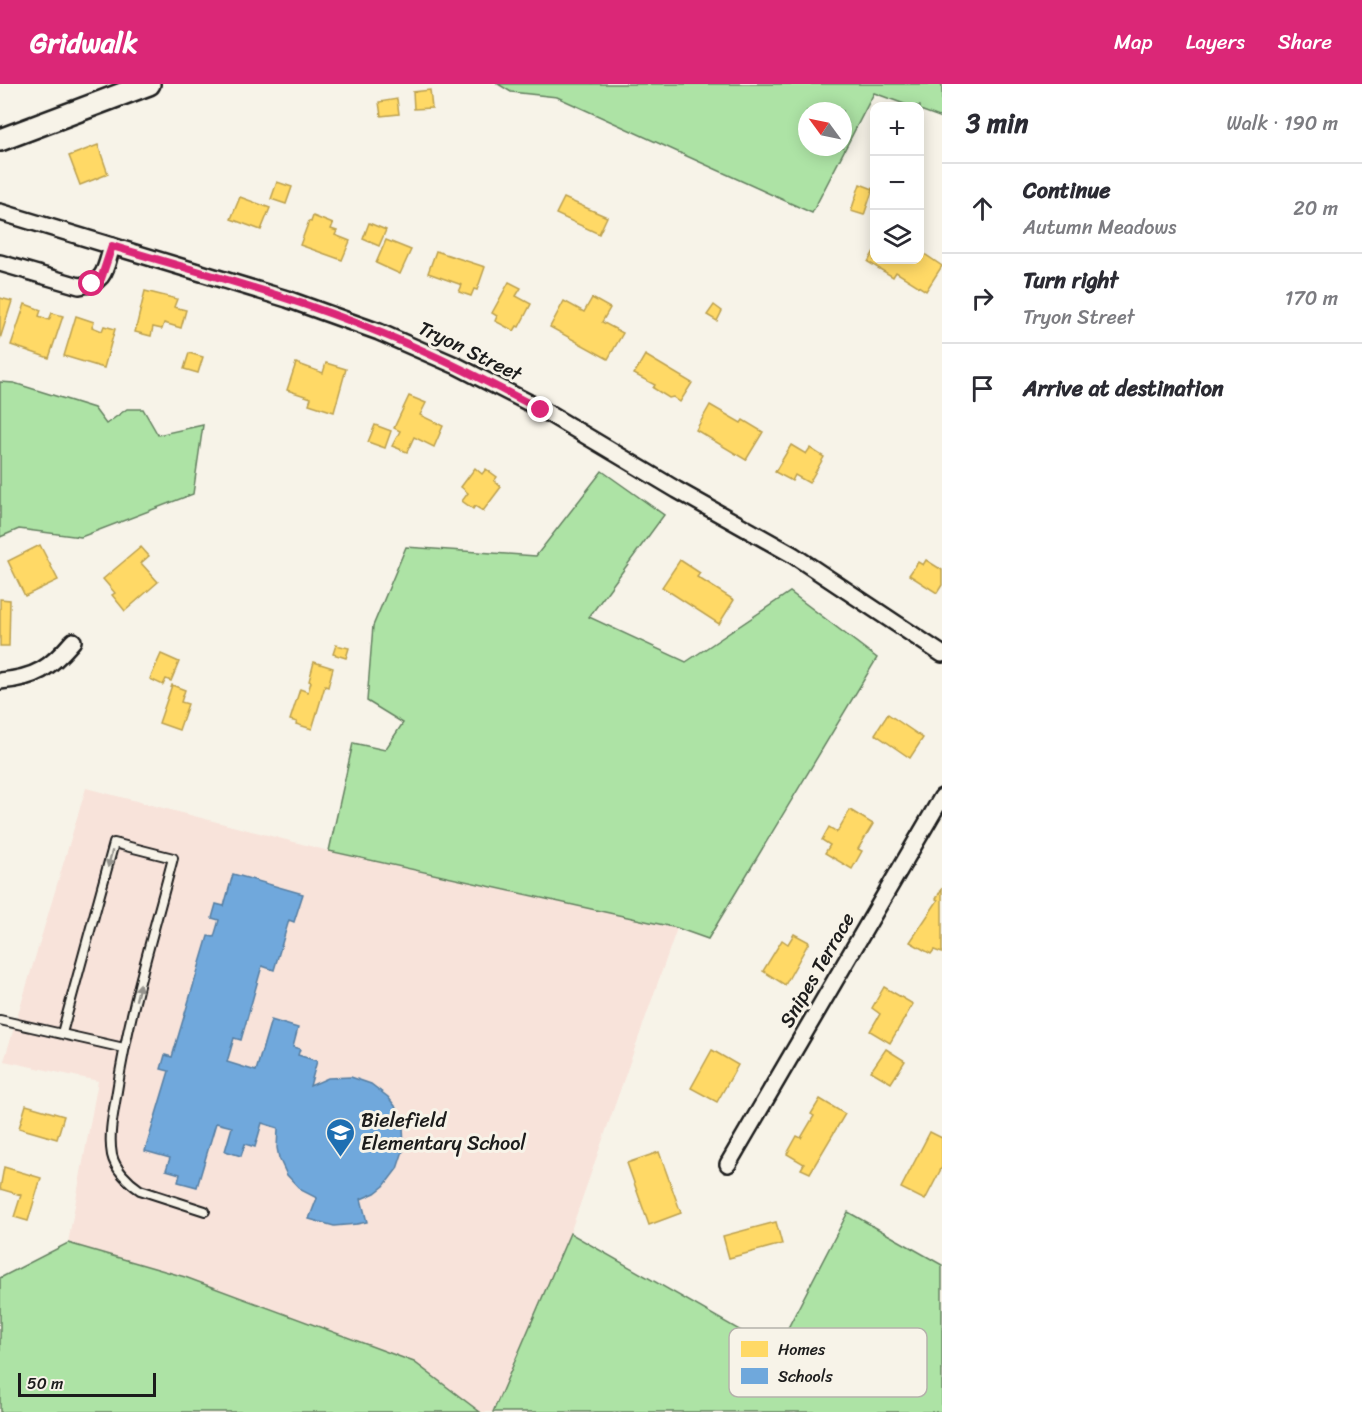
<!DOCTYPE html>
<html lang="en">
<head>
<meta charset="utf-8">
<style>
	:root { --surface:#fff; --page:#f2f2f3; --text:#2b2b33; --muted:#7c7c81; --line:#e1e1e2; --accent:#db2777 }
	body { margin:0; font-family:Sriracha,sans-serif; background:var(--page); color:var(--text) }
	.controls { position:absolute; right:18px; top:18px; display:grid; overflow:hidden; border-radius:12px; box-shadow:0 3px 15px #0003 }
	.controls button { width:54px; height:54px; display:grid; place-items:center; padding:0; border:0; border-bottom:2px solid var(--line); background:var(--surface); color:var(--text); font:30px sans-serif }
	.compass { position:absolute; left:798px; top:18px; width:54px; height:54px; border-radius:50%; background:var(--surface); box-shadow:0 3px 15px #0003; rotate:303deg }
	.scale { position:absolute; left:18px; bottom:15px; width:138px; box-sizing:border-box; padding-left:6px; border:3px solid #1c1c1c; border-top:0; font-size:16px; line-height:21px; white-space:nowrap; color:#1c1c1c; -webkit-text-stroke:4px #f7f3e8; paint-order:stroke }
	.stop { position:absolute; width:18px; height:18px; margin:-14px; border:4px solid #db2777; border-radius:50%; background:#fff }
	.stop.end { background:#db2777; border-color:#fff; box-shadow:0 2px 6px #0008 }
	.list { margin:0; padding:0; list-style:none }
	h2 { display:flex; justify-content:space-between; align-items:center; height:78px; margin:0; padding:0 24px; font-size:26px }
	h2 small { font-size:20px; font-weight:400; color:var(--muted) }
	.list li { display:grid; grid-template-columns:39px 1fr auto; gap:18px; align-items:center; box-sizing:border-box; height:90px; padding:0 24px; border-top:2px solid var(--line) }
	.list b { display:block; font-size:22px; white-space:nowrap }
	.list p { margin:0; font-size:20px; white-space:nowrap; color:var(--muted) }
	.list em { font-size:20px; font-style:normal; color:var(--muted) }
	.icon { flex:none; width:33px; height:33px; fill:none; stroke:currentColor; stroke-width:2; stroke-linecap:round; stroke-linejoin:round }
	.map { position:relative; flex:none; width:942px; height:1328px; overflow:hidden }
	header { display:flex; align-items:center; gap:36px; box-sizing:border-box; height:84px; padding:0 30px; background:var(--accent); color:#fff }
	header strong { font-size:28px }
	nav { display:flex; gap:33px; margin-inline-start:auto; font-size:21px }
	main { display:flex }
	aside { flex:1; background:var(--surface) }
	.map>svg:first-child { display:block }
	.built { fill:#f8e3da }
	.green { fill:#ade3a5; stroke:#648060; stroke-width:1.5; fill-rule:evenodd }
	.homes { fill:#ffd966; stroke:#bba050; stroke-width:1.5 }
	.schools { fill:#6fa8dc; stroke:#567ea2; stroke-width:1.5 }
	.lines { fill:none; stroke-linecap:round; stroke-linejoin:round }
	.service-casing { stroke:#1c1c1c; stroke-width:12 }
	.minor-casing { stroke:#1c1c1c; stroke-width:20 }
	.secondary-casing { stroke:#1c1c1c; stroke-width:26 }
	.service { stroke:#f7f3e8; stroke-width:8 }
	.minor { stroke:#f7f3e8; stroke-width:15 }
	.secondary { stroke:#f7f3e8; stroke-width:21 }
	.oneway { fill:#94928c }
	.route { stroke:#db2777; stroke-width:8 }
	.labels { text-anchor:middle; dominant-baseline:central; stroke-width:6; stroke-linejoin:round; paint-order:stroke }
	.street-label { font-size:20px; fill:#1c1c1c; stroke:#f7f3e8 }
	.poi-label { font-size:20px; fill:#1c1c1c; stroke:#f7f3e8; text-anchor:start }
	.key { fill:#f7f3e8; stroke:#b5b2ab; stroke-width:1.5 }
	.key-label { font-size:16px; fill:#1c1c1c }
</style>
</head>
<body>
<header>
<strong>Gridwalk</strong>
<nav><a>Map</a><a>Layers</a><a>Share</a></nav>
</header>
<main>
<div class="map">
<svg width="942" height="1328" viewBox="0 0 942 1328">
	<rect width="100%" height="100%" fill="#f7f3e8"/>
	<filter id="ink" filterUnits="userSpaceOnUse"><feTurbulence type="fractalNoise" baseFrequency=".0167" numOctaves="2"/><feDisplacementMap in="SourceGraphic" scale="12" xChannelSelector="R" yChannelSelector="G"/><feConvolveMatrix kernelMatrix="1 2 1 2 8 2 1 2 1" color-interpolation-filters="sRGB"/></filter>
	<g filter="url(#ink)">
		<path class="built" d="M86,704L329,767L677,844L570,1149L493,1328H480L414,1278L185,1193L68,1159L98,997L4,977Z"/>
		<g class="green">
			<path d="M498,0H942V34L920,26V22H910L874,9L812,129L557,13L511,8ZM807,27H843V63H807Z"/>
			<path d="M0,298L14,299L94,324L106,340L127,325H143L158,351L203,341L193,410L81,453L19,445L0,453Z"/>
			<path d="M602,387L664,431L589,533L686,578L790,508L877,574L708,855L677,844L329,767L353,659L385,666L403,639L367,617L373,542L406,463L536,472Z"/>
			<path d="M848,1128L942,1181V1328H493L570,1149L776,1267Z"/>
			<path d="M68,1159L185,1193L414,1278L480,1328H0V1194Z"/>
		</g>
		<g class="homes">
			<path d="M430,6L432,24L414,25L413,8Z"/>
			<path d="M397,15L399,30L381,32L379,18Z"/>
			<path d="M98,61L108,90L80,101L69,72Z"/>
			<path d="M277,98L292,103L286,120L271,115Z"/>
			<path d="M860,100L873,105L864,131L851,127Z"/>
			<path d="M240,113L270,124L261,146L231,135Z"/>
			<path d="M564,114L607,133L599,150L556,130Z"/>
			<path d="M313,132L333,140L331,145L337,147L335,151L350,157L342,176L300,161L309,137L311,138Z"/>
			<path d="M369,139L386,146L379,162L363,155Z"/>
			<path d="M386,156L411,166L400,190L376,179Z"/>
			<path d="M436,167L485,183L477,206L474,205L471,212L459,208L462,201L428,189Z"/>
			<path d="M874,167V176H920V167L942,182L926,207L896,188L893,193L868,178Z"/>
			<path d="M509,198L521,204L516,212L531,220L519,243L517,242L514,247L495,237L497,232L492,229Z"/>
			<path d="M145,207L177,215L174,223L186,226L181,244L164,239L162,245L153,243L151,252L135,248Z"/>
			<path d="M0,214L12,217L0,255Z"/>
			<path d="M592,214L610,224L602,238L623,249L608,275L550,243L564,217L584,228Z"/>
			<path d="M25,220L41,226L39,232L49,236L52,229L63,232L49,274L11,261Z"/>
			<path d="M714,221L722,227L717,237L707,231Z"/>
			<path d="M76,232L94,238L92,243L102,247L104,242L115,245L104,284L64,272Z"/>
			<path d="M189,269L203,273L198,289L184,285Z"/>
			<path d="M645,271L692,299L680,318L673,313L669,314L653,304L655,301L634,290Z"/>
			<path d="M296,279L323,289L326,279L346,285L334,328L309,320L311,314L287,306Z"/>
			<path d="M409,312L426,319L420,331L443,342L434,363L414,353L407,368L392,362L400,347L394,344Z"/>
			<path d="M710,321L741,339L743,336L763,348L746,376L696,346Z"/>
			<path d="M375,341L391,347L385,364L368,358Z"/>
			<path d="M791,361L806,370L810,364L824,373L809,399L795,391L792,397L775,388Z"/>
			<path d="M475,384L482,390L486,385L497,393L494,397L501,403L483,427L475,422L473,425L462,417L468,409L461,403Z"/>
			<path d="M40,461L58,496L25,512L8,477Z"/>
			<path d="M141,463L149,472L141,479L158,498L125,527L112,511L115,509L103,495Z"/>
			<path d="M680,476L700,489L697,493L734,516L719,540L662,503Z"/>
			<path d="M926,476L942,486V501L937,509L909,491L918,478L923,481Z"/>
			<path d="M0,515L10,516L9,562H0Z"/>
			<path d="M336,561L349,564L346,574L333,570Z"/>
			<path d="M161,570L179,578L171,597L166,595L163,601L150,595Z"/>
			<path d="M314,578L333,584L328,603L325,602L312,645L296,640L297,638L290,636L300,605L308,608L311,598L309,597Z"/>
			<path d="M172,601L185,606L181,618L188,620L179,646L159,639Z"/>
			<path d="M888,630L923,654L910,674L875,650Z"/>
			<path d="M850,726L873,740L858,765L862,767L852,785L825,769L830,761L822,756L829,743L837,748Z"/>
			<path d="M942,804V869L934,866L931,870L910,858L938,816L936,815Z"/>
			<path d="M794,850L809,858L785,901L763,887L782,856L788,860Z"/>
			<path d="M884,903L913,920L890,959L870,947L880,930L872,924Z"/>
			<path d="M886,965L905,977L891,999L871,987Z"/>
			<path d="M712,966L738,981L717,1018L691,1004Z"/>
			<path d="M820,1015L845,1030L810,1089L801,1085L804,1080L787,1070L797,1052L801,1054L814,1032L811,1030Z"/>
			<path d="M26,1021L64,1032L57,1055L19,1044Z"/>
			<path d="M930,1048L942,1054V1083L925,1116L901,1104Z"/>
			<path d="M659,1068L681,1129L649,1141L627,1079Z"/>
			<path d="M4,1083L41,1094L28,1137L14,1133L21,1111L0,1105Z"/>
			<path d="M776,1138L782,1160L729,1174L723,1152Z"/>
		</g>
		<path class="schools" d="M233,790L303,810L294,838L289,836L274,886L262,882L241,956L234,954L227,978L256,987L271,936L298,944L293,963L300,965L298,971L317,977L310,1002L328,994L351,993L371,1000L388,1013L395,1022L403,1042L404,1064L397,1085L384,1102L375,1109L361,1115L367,1138L357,1140L334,1142L309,1135L317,1114L301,1106L287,1091L279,1074L277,1064L278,1044L262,1039L255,1063L245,1060L241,1072L225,1067L232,1043L216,1039L197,1103L178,1098L180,1090L166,1086L170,1074L145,1067L169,987L161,985L165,971L172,973L208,852L214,853L219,836L212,834L216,820L224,822Z"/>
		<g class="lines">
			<defs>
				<g id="service">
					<path d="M0,936L124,964"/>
					<path d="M62,949L114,759L173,774C153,851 129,928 117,1007C114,1026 108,1051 112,1071C115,1085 128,1098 140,1106L205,1127"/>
				</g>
				<g id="minor">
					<path d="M0,128L287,215L379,248L457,282L541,325L677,406L793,471L942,570"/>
					<path d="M0,179L79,202C106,199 105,185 112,162"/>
					<path d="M0,597C36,594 50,584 73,557"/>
					<path d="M728,1080L942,713"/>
				</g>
				<path id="secondary" d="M0,56L149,0"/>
			</defs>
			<use href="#service" class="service-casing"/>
			<use href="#minor" class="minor-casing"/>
			<use href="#secondary" class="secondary-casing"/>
			<use href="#service" class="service"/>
			<use href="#minor" class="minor"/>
			<use href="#secondary" class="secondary"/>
		</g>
		<defs><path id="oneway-solid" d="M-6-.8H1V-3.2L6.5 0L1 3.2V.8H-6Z" transform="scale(1.5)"/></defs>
		<g class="oneway">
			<use href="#oneway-solid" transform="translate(110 775) rotate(105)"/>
			<use href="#oneway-solid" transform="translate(138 908) rotate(-76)"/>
		</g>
	</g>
	<g class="lines" filter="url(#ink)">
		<path class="route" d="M92,200L101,195L112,162C202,189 294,213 381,249C436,271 488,298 541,326"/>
	</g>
	<defs>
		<symbol id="school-pin" viewBox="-11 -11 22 30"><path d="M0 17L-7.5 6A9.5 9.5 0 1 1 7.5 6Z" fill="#1f6fb2" stroke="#f7f3e8"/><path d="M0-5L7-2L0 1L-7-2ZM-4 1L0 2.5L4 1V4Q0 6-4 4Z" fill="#fff"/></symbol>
	</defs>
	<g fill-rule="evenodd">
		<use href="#school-pin" x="324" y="1032" width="33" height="45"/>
	</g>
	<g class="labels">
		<g class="street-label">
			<text transform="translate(470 267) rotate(26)">Tryon Street</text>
			<text transform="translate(817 886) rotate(-60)">Snipes Terrace</text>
		</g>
		<g class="poi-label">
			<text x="361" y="1036">Bielefield<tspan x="361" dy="23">Elementary School</tspan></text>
		</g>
	</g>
	<rect x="729" y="1244" width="198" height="69" rx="9" class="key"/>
	<rect x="741" y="1257" width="27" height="16" fill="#ffd966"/>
	<rect x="741" y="1284" width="27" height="16" fill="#6fa8dc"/>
	<g class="key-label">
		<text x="778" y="1271">Homes</text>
		<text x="778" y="1298">Schools</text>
	</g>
</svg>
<div class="controls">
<button>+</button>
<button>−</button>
<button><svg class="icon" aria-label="layers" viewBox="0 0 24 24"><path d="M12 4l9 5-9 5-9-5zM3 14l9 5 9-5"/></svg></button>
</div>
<svg class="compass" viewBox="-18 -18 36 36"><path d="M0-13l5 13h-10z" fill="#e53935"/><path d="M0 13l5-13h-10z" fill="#7c7c81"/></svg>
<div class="scale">50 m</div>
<div class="stop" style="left:92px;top:200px"></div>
<div class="stop end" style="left:541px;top:326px"></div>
</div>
<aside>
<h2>3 min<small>Walk · 190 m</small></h2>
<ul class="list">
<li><svg class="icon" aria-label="ahead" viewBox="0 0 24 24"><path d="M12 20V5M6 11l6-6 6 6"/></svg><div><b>Continue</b><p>Autumn Meadows</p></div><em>20 m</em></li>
<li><svg class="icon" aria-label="right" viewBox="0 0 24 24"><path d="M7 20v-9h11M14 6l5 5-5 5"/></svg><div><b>Turn right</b><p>Tryon Street</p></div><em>170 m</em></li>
<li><svg class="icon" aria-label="arrive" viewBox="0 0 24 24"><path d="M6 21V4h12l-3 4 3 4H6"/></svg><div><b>Arrive at destination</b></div></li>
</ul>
</aside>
</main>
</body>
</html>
